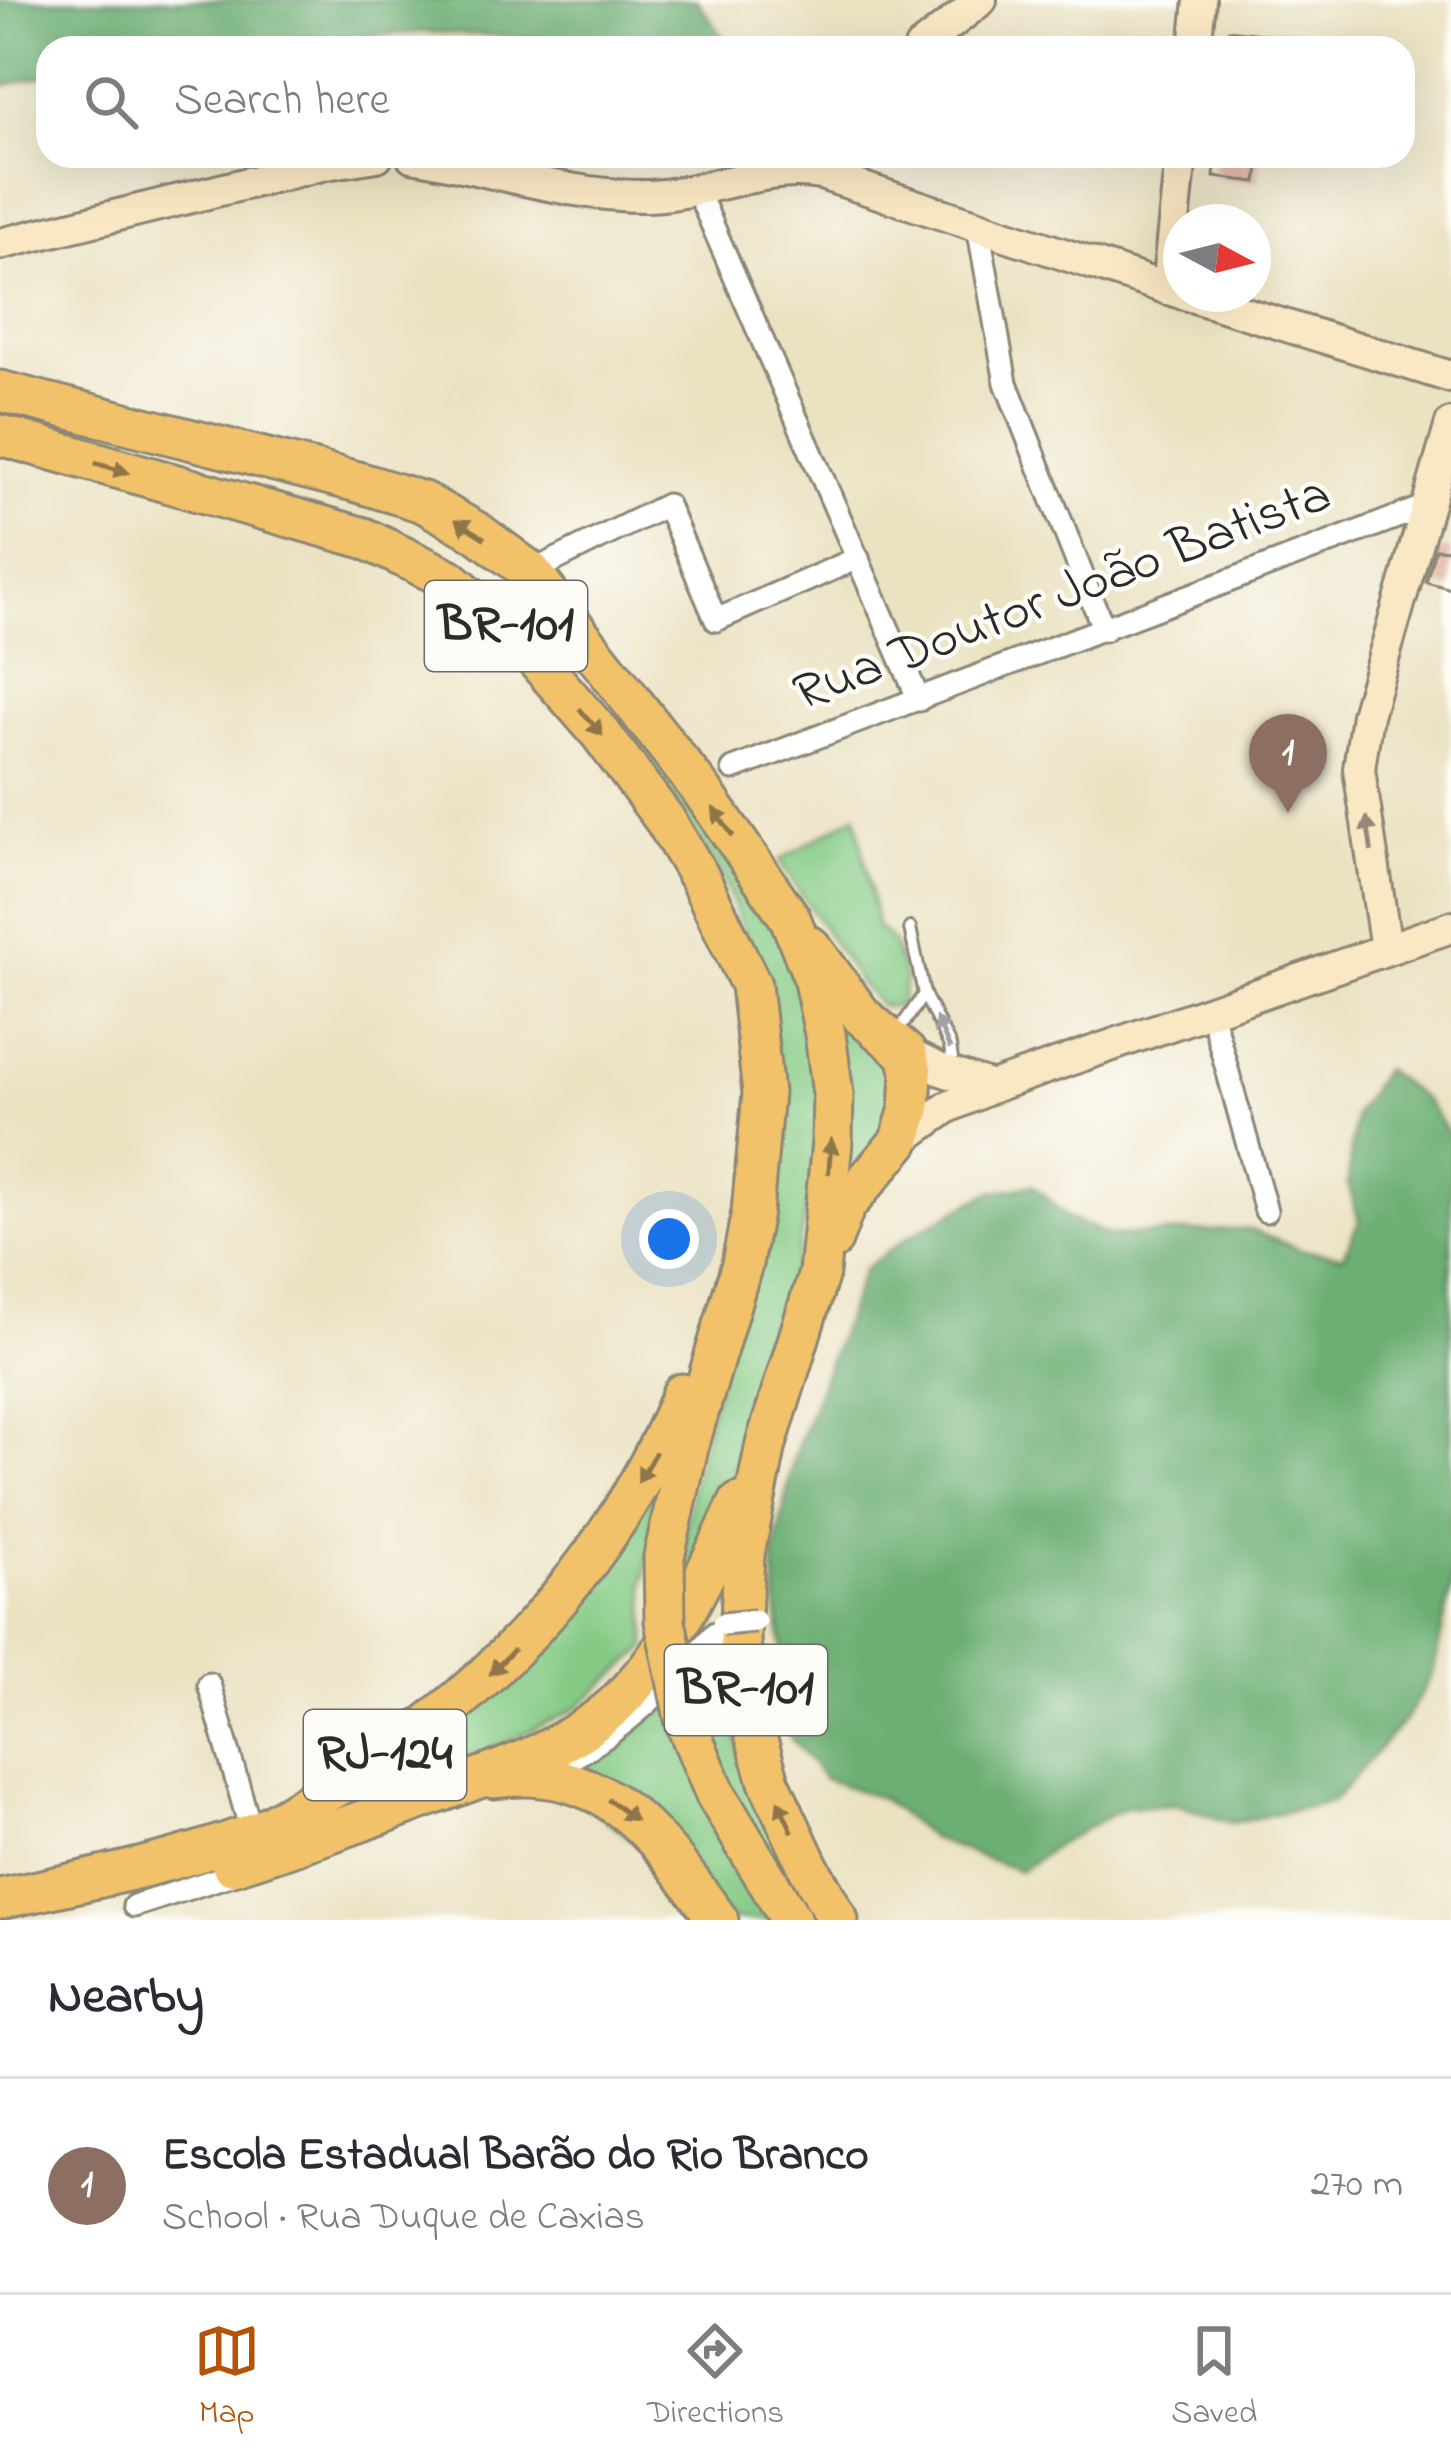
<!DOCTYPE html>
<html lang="en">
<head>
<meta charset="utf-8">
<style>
	:root { --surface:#fff; --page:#f7f7f7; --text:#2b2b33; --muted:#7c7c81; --line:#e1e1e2; --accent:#b45309 }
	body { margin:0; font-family:"Indie Flower",sans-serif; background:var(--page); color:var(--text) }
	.compass { position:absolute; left:1163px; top:204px; width:108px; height:108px; border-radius:50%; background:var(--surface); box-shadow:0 12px 48px #0002; rotate:97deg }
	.you { position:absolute; left:669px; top:1239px; width:42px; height:42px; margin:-30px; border:9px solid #fff; border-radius:50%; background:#1a73e8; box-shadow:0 0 0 18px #1a73e833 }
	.badge { display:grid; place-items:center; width:78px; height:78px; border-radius:50%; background:var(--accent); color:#fff; font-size:39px; font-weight:700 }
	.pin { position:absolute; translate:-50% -99px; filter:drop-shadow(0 3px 6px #0008) }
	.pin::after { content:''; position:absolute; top:63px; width:42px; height:36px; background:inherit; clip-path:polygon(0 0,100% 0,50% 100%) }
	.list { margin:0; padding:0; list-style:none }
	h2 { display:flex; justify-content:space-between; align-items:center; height:156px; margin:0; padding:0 48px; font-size:51px }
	h2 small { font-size:39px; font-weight:400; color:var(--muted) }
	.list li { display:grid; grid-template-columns:78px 1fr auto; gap:36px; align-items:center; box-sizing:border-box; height:216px; padding:0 48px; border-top:3px solid var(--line) }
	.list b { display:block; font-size:45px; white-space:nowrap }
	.list p { margin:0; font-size:39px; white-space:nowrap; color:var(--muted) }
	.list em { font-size:39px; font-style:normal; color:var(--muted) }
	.icon { flex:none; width:66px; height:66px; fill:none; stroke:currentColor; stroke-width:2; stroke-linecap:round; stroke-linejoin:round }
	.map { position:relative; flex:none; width:1451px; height:1920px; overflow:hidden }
	.search { position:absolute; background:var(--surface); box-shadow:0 12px 48px #0002; left:36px; right:36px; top:36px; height:132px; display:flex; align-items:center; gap:30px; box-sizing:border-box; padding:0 42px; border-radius:36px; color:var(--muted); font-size:45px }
	.sheet { height:372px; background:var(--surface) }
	nav { display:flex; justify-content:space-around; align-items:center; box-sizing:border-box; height:168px; border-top:3px solid var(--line); background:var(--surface); font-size:33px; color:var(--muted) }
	nav a { display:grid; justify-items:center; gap:6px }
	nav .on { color:var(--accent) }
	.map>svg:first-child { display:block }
	.green { fill:#85cb86; stroke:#587b58; stroke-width:3 }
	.forest { fill:#6caf73; stroke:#4c6d4f; stroke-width:3 }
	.building { fill:#dfae9c }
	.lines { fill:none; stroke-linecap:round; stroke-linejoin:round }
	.lane-casing { stroke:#8b8676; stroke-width:16 }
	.street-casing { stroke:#8b8676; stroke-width:27 }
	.secondary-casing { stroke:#8b8676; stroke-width:36 }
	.highway-casing { stroke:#8b8676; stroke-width:45 }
	.lane { stroke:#fff; stroke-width:10 }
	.street { stroke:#fff; stroke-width:21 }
	.secondary { stroke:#fae7c3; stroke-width:30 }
	.highway { stroke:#f2c26a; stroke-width:39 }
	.street-bridge-casing { stroke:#8b8676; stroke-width:27; stroke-linecap:butt }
	.highway-bridge-casing { stroke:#8b8676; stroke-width:45; stroke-linecap:butt }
	.street-bridge { stroke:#fff; stroke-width:21 }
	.highway-bridge { stroke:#f2c26a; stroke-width:39 }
	.oneway { fill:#8e764a }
	.oneway2 { fill:#928977 }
	.oneway3 { fill:#a0a0a0 }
	.labels { text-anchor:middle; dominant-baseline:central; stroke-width:9; stroke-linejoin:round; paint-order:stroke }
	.shield { fill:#fdfcf7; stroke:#6a6a68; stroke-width:3 }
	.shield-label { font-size:51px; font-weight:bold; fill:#2b2b2b }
	.street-label { font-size:54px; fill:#2b2b2b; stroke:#fdfcf7 }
</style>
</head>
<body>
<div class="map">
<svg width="1451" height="1920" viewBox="0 0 1451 1920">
	<rect width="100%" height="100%" fill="#fdfcf7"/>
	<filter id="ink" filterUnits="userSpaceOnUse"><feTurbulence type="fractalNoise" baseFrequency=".00833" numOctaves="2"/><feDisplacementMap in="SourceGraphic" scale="24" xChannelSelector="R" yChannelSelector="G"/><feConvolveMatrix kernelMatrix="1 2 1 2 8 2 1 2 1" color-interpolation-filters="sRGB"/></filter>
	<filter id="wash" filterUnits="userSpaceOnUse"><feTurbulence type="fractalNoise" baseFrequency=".004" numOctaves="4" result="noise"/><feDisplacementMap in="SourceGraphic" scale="48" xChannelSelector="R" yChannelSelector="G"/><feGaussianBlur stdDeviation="2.7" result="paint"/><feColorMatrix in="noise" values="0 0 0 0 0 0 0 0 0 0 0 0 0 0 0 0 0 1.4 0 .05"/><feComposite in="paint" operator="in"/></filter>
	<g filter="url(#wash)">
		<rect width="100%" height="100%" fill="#ebe2c2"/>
		<g class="green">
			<path d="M633,721L783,943L819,1055L817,1152L796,1261L726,1495L680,1582L692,1484L758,1221L762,981L721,873L628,725Z"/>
			<path d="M856,815L877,926L893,942L905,977L901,1006L883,1007L862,986L779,861Z"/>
			<path d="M830,991L894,1062L902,1112L836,1187Z"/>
			<path d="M661,1473L644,1583L647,1647L574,1710L476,1756L325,1803L464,1706Z"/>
			<path d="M707,1642L741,1752L822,1920H802L716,1763L687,1664Z"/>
			<path d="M660,1686L773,1920H734L531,1761Z"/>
		</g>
		<g class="forest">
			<path d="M0,0H697L730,48H584L577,40L424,32L193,48H48V75L0,86Z"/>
			<path d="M1384,1069L1428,1103L1451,1138V1587L1433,1674L1406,1718L1332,1802L1231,1823L1178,1805L1126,1807L1056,1845L1020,1871L932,1839L881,1798L824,1779L790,1737L773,1561L794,1457L864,1269L911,1235L989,1193L1033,1185L1069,1219L1111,1236L1248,1229L1301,1250L1343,1256L1359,1221L1348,1183L1355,1114Z"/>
		</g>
		<g id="blocks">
			<g class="building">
				<path d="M1229,30L1296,38V48H1228Z"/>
				<path d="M1216,156H1260L1257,182L1214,177Z"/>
				<path d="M1435,549L1451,550V589L1426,582Z"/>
			</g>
		</g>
	</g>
	<g filter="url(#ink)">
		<use href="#blocks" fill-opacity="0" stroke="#8b8676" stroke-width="3"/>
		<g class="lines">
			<defs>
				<g id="lane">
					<path d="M910,928L924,994L950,1046L953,1067"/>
					<path d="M895,1036L924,994"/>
				</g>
				<g id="street">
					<path d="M698,192L919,700"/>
					<path d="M978,226L1006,383L1104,630"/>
					<path d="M531,572L667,505L716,620L858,558"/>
					<path d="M733,769L1426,506"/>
					<path d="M1211,1011L1266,1211"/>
					<path d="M209,1684L252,1834"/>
					<path d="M561,1764C628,1729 665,1688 715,1633L719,1686H723V1637"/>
					<path d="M134,1906L242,1871"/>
				</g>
				<g id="secondary">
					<path d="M920,48L981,0"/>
					<path d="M1195,48L1200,0"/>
					<path d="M412,156C489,169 570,197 649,196C707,194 763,164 821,174L1181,293"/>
					<path d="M0,244L326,164L377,156"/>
					<path d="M1167,289L1181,156"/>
					<path d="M1184,294L1451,377"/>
					<path d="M1386,949L1359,769L1367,715L1451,424"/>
					<path d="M906,1053L941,1070L992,1087"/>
					<path d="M900,1141L948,1107L992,1087L1451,927"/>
				</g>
				<g id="highway">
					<path d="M0,391L358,482L423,502L478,533L531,572L702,791L790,918L813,976L825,1034L833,1094L832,1142L819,1273L766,1444L744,1554L740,1641L748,1709L769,1782L808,1866L838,1920"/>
					<path d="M0,435L364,538L449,579L513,633L601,734L665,820L699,877L751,985L763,1093L752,1212L742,1264L688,1447L664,1557"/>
					<path d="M811,947L862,1016L906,1053L912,1072L910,1109L900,1141L845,1206L832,1240"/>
					<path d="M686,1723L716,1795L791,1920"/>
					<path d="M494,1778C610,1763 658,1838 718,1920"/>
					<path d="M232,1865C300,1844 366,1820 432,1795C493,1773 565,1750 614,1706C673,1650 705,1575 739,1503"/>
					<path d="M0,1899C83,1881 168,1865 249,1835C271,1827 292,1812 313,1800C476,1711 612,1567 682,1394"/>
				</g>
			</defs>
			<use href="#lane" class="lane-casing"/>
			<use href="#street" class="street-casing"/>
			<use href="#secondary" class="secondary-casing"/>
			<use href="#highway" class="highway-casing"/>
			<use href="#lane" class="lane"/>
			<use href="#street" class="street"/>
			<use href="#secondary" class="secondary"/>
			<use href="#highway" class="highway"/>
			<defs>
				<path id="street-bridge" d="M723,1624L755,1621"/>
				<path id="highway-bridge" d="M664,1557L665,1621L686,1723"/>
			</defs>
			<use href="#street-bridge" class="street-bridge-casing"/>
			<use href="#highway-bridge" class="highway-bridge-casing"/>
			<use href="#street-bridge" class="street-bridge"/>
			<use href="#highway-bridge" class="highway-bridge"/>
		</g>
		<defs><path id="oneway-solid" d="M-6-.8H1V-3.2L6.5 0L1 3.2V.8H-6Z" transform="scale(3)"/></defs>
		<g class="oneway">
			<use href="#oneway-solid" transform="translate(112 468) rotate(16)"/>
			<use href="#oneway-solid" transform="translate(470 529) rotate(-147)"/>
			<use href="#oneway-solid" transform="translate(591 722) rotate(49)"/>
			<use href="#oneway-solid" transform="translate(723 822) rotate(-125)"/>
			<use href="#oneway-solid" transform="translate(830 1156) rotate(-85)"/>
			<use href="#oneway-solid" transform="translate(647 1467) rotate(120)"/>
			<use href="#oneway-solid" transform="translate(502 1662) rotate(134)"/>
			<use href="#oneway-solid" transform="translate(622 1810) rotate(36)"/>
			<use href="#oneway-solid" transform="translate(785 1816) rotate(-115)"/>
		</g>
		<use class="oneway2" href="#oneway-solid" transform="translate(1369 834) rotate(-98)"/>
		<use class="oneway3" href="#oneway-solid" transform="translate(943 1033) rotate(-114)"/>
	</g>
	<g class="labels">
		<g class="shield">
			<rect x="425" y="581" width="162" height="90" rx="9"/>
			<rect x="665" y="1645" width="162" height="90" rx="9"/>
			<rect x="304" y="1710" width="162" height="90" rx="9"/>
		</g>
		<g class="shield-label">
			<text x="506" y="626">BR-101</text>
			<text x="746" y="1690">BR-101</text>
			<text x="385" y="1755">RJ-124</text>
		</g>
		<g class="street-label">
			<text transform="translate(1063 596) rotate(-21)">Rua Doutor João Batista</text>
		</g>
	</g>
</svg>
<svg class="compass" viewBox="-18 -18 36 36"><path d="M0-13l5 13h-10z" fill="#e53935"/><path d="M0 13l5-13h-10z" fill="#7c7c81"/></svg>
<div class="you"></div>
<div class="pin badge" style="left:1288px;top:813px;background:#8d6e63">1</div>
<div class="search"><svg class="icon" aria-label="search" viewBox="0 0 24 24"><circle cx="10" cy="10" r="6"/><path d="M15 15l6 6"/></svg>Search here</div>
</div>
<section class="sheet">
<h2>Nearby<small></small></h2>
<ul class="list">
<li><span class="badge" style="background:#8d6e63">1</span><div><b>Escola Estadual Barão do Rio Branco</b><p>School · Rua Duque de Caxias</p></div><em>270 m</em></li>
</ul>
</section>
<nav>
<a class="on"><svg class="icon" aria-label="map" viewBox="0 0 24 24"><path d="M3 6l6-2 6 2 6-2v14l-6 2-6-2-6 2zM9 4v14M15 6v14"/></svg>Map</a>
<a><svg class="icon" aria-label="directions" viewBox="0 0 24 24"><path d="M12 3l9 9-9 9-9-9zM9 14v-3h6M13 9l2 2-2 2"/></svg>Directions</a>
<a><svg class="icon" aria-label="saved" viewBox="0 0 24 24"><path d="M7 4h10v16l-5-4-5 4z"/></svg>Saved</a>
</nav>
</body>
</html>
